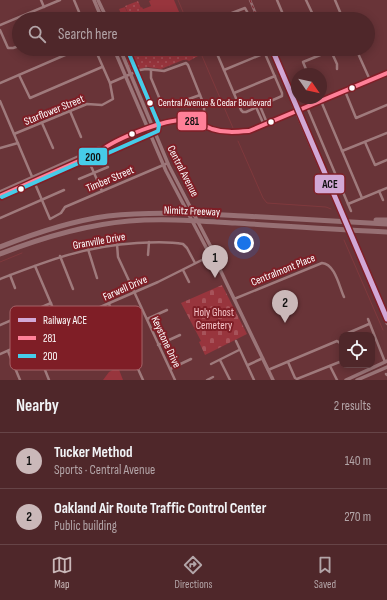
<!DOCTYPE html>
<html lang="en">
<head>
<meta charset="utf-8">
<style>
	:root { --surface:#4f272a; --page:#552f32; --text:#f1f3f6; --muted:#b3a5a8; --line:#664447; --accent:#cab8b9 }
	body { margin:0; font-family:"Sofia Sans Condensed",sans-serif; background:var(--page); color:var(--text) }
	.controls { position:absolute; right:12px; bottom:12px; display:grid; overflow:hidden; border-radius:8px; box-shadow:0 2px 10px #0003 }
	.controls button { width:36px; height:36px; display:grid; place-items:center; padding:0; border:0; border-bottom:1px solid var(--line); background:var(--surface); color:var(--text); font:20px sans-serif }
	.compass { position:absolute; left:291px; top:68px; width:36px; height:36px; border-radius:50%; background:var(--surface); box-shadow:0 2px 10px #0003; rotate:124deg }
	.you { position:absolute; left:244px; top:243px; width:14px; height:14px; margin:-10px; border:3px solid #fff; border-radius:50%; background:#1a73e8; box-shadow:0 0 0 6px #1a73e833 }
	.badge { display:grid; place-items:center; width:26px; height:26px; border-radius:50%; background:var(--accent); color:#111; font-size:13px; font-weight:700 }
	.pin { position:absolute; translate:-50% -33px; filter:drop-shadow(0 1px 2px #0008) }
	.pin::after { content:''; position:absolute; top:21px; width:14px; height:12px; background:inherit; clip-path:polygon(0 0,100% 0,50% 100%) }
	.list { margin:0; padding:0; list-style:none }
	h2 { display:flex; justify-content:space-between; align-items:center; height:52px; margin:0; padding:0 16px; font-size:17px }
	h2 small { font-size:13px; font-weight:400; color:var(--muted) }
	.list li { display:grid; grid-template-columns:26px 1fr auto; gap:12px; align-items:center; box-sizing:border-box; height:56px; padding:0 16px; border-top:1px solid var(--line) }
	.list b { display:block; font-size:15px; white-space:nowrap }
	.list p { margin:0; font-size:13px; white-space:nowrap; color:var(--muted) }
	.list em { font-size:13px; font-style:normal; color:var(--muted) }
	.icon { flex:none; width:22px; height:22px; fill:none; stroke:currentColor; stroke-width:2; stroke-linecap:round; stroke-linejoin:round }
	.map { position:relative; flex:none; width:387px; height:380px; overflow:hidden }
	.search { position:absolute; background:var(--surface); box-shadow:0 2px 10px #0003; left:12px; right:12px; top:12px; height:44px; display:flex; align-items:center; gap:10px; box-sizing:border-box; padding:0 14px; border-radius:22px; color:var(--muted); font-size:15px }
	.sheet { height:164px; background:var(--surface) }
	nav { display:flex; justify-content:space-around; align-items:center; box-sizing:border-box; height:56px; border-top:1px solid var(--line); background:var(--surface); font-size:11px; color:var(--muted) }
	nav a { display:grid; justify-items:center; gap:2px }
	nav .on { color:var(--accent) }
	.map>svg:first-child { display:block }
	.green { fill:#98353d }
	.cemetery { fill:url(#cemetery-stones) }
	.park { fill:url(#park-dots) }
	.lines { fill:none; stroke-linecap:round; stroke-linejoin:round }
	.stream { stroke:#7f393d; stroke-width:1 }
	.minor { stroke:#9f7a7c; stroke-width:2.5 }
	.secondary { stroke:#9b7578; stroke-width:3.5 }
	.motorway { stroke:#977074; stroke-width:5 }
	.rail-casing { stroke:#977074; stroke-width:2.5 }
	.rail { stroke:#7f1e26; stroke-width:1; stroke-dasharray:3; stroke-linecap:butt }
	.bus-1-casing { stroke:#7f1e26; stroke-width:7 }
	.bus-2-casing { stroke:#7f1e26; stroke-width:7 }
	.bus-1 { stroke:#ff8098; stroke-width:4 }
	.bus-2 { stroke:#46cce9; stroke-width:4 }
	.rail-1-casing { stroke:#7f1e26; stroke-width:8 }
	.rail-1 { stroke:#d2a8d6; stroke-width:5 }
	.bus-dot { fill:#fff; stroke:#7f1e26; stroke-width:1.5 }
	.labels { text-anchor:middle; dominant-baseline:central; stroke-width:4; stroke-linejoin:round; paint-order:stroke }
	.bus-label { font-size:10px; fill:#fff; stroke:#7f1e26; text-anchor:start }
	.street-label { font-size:11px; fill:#fff; stroke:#7f1e26 }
	.park-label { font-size:11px; fill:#f6c5ca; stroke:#7f1e26 }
	.key { fill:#7f1e26; stroke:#a56267; stroke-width:1 }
	.key-label { font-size:11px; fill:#fff }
	.line-badge { stroke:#7f1e26; stroke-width:1.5 }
	.pale-badge-label { font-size:11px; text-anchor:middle; font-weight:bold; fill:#111 }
</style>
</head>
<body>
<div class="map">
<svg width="387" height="380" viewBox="0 0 387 380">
	<defs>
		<pattern id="cemetery-stones" width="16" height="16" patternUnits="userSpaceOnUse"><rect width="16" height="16" fill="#98353d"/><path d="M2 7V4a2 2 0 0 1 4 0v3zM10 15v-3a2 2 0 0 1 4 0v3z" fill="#a7535a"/></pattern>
		<pattern id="park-dots" width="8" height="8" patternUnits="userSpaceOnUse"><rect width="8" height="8" fill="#98353d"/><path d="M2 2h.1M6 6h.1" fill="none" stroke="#a7535a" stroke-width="1.8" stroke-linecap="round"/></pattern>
	</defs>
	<rect width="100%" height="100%" fill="#693438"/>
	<g class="green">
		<path d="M151,0H174L182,19H123L119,9L125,7L129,16L142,7L143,9L151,6L149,1Z"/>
		<path d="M118,367L123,380H103L109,372Z"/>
	</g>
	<path class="cemetery" d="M222,285L247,334L205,355L199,342L201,341L181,303Z"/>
	<g class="park">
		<path d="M138,1L141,8L139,9L140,12L129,16L125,6Z"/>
		<path d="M152,49H195L198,56L189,61L187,60H183L161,69L147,67L133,71L131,70L127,59Z"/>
	</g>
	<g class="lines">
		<g class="stream">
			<path d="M178,0L186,19"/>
			<path d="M199,49L233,128"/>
			<path d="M238,141L263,198L267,203L326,207L331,209"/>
			<path d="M344,240L383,330"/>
			<path d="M0,262L22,253"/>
		</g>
		<g class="minor">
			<path d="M41,0L44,7"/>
			<path d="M74,0L82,19"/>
			<path d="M277,0L285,19"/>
			<path d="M306,0L315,19"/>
			<path d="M335,0L343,19"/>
			<path d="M216,19L245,8L251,19"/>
			<path d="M0,25L60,0"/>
			<path d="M0,30L8,48H13L19,46"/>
			<path d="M215,49L241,110L243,112H246L282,96V93L263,49"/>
			<path d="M356,49L370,80"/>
			<path d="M331,51L337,64V69"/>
			<path d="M151,70V78L161,102L186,100L200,95"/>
			<path d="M224,70L265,53"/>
			<path d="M308,74L303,62L335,49"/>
			<path d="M19,75L30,98L102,67"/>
			<path d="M0,83L79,49"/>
			<path d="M110,83L140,70L146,69L164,71L186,63L188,65L204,105V113L200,123"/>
			<path d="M345,91L356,118L387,105"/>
			<path d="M234,93L275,76"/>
			<path d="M0,101L50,219L61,213L65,207L168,163"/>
			<path d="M321,101L362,198"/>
			<path d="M260,106L267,123"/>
			<path d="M256,107L264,125"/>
			<path d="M307,107L351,211"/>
			<path d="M70,111L81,137"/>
			<path d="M42,123L53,148"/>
			<path d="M14,134L87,104L102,105L113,99L110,83L95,49"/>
			<path d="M365,142L375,165L387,160"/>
			<path d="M0,148L18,143"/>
			<path d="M342,151L387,133"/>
			<path d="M87,157L102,191"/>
			<path d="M79,179L108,167"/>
			<path d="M379,191L383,200"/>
			<path d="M348,204L387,188"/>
			<path d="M0,218L64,190"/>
			<path d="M117,244L118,257L175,380"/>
			<path d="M88,249L97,278"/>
			<path d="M148,255L149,242"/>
			<path d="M60,256L73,289"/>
			<path d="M35,266L61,327"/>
			<path d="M183,270L189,282"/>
			<path d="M10,275L15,288"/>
			<path d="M0,279C47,261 85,246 137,243C152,242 168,241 183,244L187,248L195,263"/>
			<path d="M234,299L322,263C335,264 339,286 344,297"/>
			<path d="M109,304L143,380"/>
			<path d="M147,319L167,310"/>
			<path d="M368,319L385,362"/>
			<path d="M0,325L51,303"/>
			<path d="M348,333L369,324"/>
			<path d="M33,340L49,380"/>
			<path d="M236,341L254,380"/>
			<path d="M158,345L180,335"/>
			<path d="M8,351L20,380"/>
			<path d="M0,354L73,322L91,311L158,282L212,255"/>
			<path d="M220,360L230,380"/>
			<path d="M288,362L295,378L297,379L342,361"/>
			<path d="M211,364L239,350"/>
			<path d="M248,365L263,358"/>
			<path d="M330,366L337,380"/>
			<path d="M170,369L191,359"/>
			<path d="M268,370L337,341L340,343L342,349"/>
			<path d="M386,374L387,375"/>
			<path d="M207,380L213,377"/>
		</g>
		<g class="secondary">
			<path d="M94,0L102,19"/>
			<path d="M98,0L107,19"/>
			<path d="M114,49L166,171L209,253L213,255L273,380"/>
			<path d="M120,49L169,166L213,251V255"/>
			<path d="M0,192L98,148H104C126,138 163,118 186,120C198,121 209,129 221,131C230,133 240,132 249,131L387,73"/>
			<path d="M0,196L99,152L103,148"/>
			<path d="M346,380L387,361"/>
			<path d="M357,380L387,367"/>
		</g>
		<g class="motorway">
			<path d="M376,220H387"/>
			<path d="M0,247C35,233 71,221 108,216C154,211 199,214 244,216C292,219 339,221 387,224"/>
			<path d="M0,254C41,238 84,225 129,221C164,218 200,221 235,223C286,226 336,230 387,232"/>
		</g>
		<defs>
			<g id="rail">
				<path d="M250,0L258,19"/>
				<path d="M271,49L296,112L387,324"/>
			</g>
		</defs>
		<use href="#rail" class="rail-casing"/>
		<use href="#rail" class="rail"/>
		<defs>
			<path id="bus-1" d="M0,196L99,152C115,139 168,117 189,120C197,122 204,126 212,129C224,133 236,132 249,131L387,73"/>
			<path id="bus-2" d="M2,197L99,154H106L158,131L159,125L127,49"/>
		</defs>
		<use href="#bus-1" class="bus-1-casing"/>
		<use href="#bus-2" class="bus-2-casing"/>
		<use href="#bus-1" class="bus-1"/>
		<use href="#bus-2" class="bus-2"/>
		<defs>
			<path id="rail-1" d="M272,49L387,319"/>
		</defs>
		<use href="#rail-1" class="rail-1-casing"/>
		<use href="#rail-1" class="rail-1"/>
	</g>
	<g class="bus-dot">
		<circle cx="352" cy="88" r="3.5"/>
		<circle cx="150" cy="103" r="3.5"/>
		<circle cx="271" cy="122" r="3.5"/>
		<circle cx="132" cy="134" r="3.5"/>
		<circle cx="21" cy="189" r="3.5"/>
	</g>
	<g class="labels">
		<g class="bus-label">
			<text x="158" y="103">Central Avenue &amp; Cedar Boulevard</text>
		</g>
		<g class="street-label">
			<text transform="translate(54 110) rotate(-22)">Starflower Street</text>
			<text transform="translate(183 171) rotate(63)">Central Avenue</text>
			<text transform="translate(110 179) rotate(-23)">Timber Street</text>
			<text transform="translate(192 211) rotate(2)">Nimitz Freeway</text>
			<text transform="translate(99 241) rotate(-10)">Granville Drive</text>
			<text transform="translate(283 270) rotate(-22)">Centralmont Place</text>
			<text transform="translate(125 288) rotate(-24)">Farwell Drive</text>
			<text transform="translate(166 342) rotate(65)">Keystone Drive</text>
		</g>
		<g class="park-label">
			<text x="214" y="312">Holy Ghost<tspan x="214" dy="13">Cemetery</tspan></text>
		</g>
	</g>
	<rect x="10" y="306" width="132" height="64" rx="6" class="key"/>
	<rect x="18" y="318" width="18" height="4" fill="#d2a8d6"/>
	<rect x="18" y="336" width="18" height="4" fill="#ff8098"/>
	<rect x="18" y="354" width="18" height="4" fill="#46cce9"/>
	<g class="key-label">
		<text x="43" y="324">Railway ACE</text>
		<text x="43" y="342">281</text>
		<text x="43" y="360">200</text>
	</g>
	<g class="line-badge">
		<rect x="177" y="111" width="30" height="20" rx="4" fill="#ff8098"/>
		<rect x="78" y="147" width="30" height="19" rx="4" fill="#46cce9"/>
		<rect x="314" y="174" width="31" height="20" rx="4" fill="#d2a8d6"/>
	</g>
	<g class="pale-badge-label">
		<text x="192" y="125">281</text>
		<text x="93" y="161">200</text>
		<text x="330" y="188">ACE</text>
	</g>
</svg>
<div class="controls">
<button><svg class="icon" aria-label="locate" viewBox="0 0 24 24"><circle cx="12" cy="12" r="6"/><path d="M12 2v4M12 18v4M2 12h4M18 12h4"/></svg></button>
</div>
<svg class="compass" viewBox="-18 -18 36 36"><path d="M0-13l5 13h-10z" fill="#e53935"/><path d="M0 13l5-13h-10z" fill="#b3a5a8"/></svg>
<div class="you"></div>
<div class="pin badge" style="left:215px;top:278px">1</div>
<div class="pin badge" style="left:285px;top:323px">2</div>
<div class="search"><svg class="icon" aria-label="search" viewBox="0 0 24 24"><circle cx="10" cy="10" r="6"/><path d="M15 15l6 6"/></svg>Search here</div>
</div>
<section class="sheet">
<h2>Nearby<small>2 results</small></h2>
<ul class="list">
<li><span class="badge">1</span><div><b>Tucker Method</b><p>Sports · Central Avenue</p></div><em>140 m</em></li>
<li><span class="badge">2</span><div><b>Oakland Air Route Traffic Control Center</b><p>Public building</p></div><em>270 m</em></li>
</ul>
</section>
<nav>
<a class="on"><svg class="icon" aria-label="map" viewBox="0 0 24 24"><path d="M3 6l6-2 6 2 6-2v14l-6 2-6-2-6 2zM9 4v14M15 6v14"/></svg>Map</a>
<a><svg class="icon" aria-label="directions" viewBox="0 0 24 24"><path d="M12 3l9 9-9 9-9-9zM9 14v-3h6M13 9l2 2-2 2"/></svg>Directions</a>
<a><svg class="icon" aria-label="saved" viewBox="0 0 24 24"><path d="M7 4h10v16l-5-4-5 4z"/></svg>Saved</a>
</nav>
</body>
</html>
